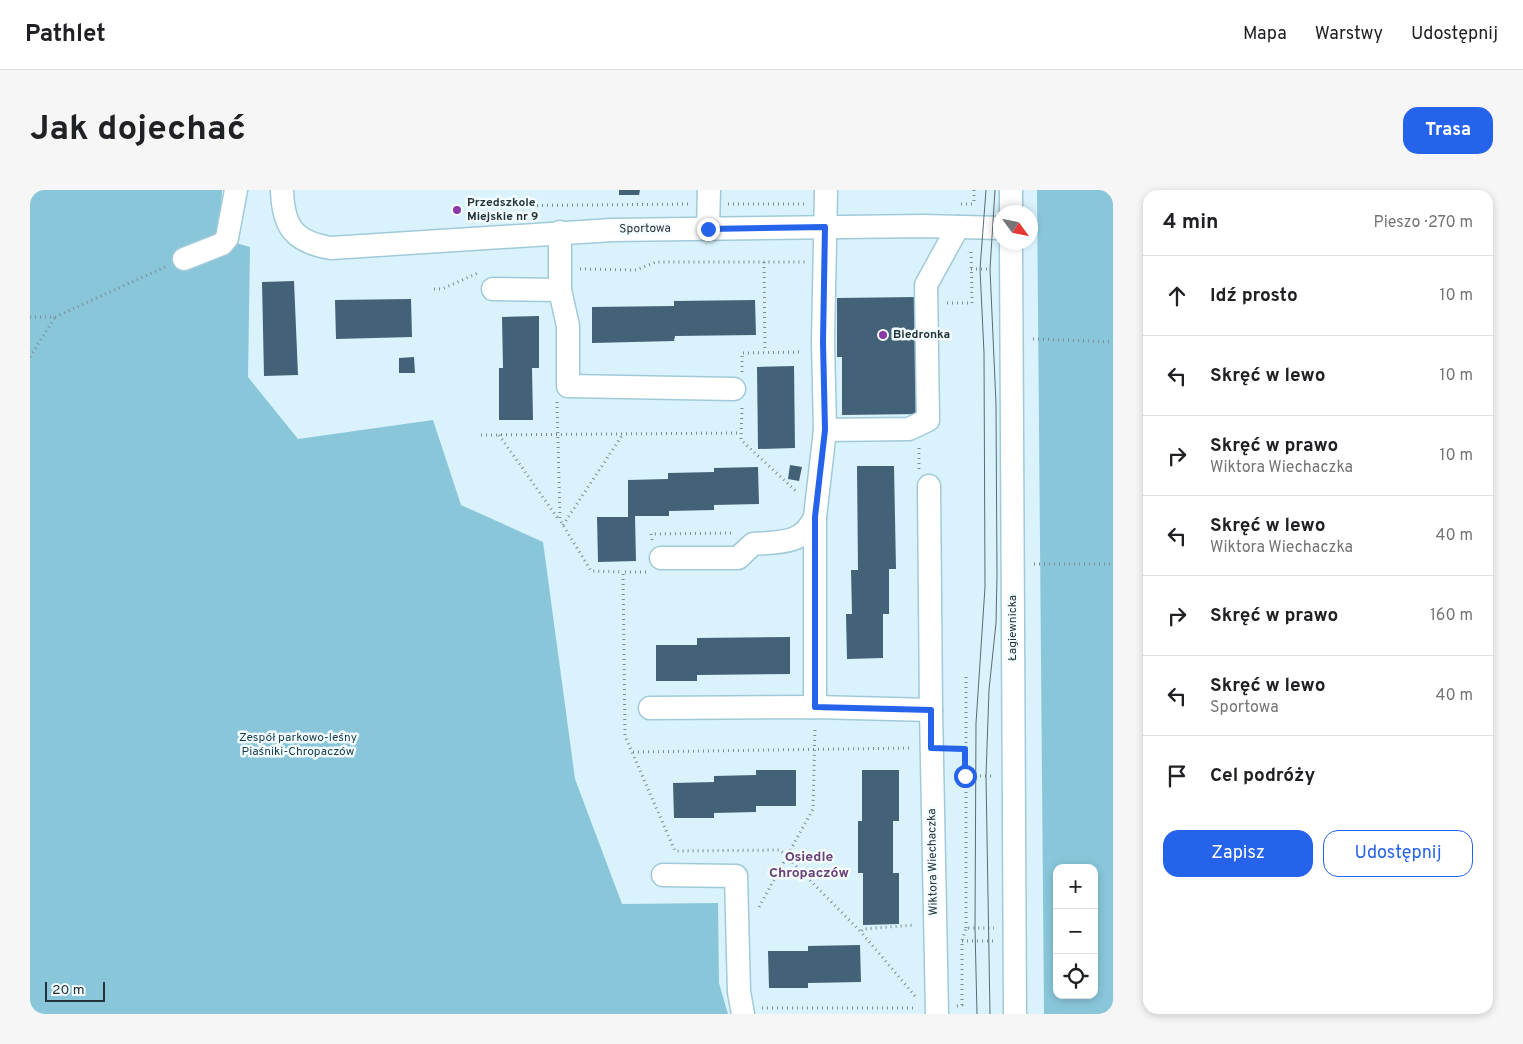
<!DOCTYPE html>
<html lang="pl">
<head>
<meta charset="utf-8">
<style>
	:root { --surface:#fff; --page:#f6f6f6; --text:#202124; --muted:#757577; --line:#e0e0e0; --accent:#2563eb }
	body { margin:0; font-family:Overpass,sans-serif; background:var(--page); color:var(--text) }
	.controls { position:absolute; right:15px; bottom:15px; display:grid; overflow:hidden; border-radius:10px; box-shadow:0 2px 8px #0003 }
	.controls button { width:45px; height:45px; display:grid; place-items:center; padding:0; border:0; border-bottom:1px solid var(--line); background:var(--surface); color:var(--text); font:25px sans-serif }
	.compass { position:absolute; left:963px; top:15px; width:45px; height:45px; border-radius:50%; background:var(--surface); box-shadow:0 2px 8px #0003; rotate:123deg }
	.scale { position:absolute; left:15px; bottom:12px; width:60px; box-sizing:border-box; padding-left:5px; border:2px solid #23343a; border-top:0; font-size:14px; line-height:18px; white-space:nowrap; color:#23343a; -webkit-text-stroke:4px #f3fcff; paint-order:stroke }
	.stop { position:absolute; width:15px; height:15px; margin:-11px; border:4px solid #2563eb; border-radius:50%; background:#fff }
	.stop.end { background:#2563eb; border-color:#fff; box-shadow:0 1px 5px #0008 }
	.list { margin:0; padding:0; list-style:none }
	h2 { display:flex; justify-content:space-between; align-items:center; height:65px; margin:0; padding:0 20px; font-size:21px }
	h2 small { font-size:16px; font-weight:400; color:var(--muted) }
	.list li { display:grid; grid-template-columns:32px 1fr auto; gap:15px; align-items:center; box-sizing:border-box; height:80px; padding:0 20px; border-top:1px solid var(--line) }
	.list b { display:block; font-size:19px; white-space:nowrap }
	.list p { margin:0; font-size:16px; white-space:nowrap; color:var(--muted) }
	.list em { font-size:16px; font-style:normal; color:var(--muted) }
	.actions { display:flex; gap:10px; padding:15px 20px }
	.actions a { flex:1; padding:11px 0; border:1px solid var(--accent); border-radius:15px; text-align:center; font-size:18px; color:var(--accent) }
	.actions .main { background:var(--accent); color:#fff }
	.icon { flex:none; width:28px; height:28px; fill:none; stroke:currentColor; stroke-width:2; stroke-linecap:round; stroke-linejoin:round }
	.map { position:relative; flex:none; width:1083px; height:824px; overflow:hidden; border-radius:15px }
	header { display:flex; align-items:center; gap:30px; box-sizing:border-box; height:70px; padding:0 25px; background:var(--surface); border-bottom:1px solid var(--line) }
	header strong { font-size:24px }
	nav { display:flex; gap:28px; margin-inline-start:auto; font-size:18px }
	.intro { display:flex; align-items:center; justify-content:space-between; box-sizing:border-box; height:120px; padding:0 30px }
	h1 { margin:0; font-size:35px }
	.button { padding:12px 22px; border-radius:15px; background:var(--accent); color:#fff; font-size:18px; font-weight:700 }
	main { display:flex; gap:30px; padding:0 30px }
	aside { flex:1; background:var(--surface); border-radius:15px; box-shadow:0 2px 8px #0003 }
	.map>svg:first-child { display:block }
	.green { fill:#89c6da; fill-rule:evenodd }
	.building { fill:#446277 }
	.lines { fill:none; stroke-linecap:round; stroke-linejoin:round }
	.minor-casing { stroke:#a1cad9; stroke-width:25 }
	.path { stroke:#798e95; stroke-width:3; stroke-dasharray:1 4; stroke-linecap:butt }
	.minor { stroke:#fff; stroke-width:22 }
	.tram { stroke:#596c73; stroke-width:1 }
	.route { stroke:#2563eb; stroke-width:6 }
	.poi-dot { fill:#8c39a8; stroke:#f3fcff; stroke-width:2 }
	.labels { text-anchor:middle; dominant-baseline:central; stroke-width:5; stroke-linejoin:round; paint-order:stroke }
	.poi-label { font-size:12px; font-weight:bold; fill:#23343a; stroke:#f3fcff; text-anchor:start }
	.street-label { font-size:12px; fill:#23343a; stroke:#f3fcff }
	.park-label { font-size:12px; fill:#163d49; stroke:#f3fcff }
	.neighbourhood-label { font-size:14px; font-weight:bold; fill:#6a4179; stroke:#f3fcff }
</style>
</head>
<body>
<header>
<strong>Pathlet</strong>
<nav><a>Mapa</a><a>Warstwy</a><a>Udostępnij</a></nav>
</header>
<div class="intro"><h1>Jak dojechać</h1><a class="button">Trasa</a></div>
<main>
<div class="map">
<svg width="1083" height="824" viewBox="0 0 1083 824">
	<rect width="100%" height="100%" fill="#d9f2fb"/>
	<g class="green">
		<path d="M0,0H192L189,48L220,57L218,187L268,249L403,230L431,315L513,352L545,589L592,714L688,713L689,793L698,824H0Z"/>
		<path d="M1007,0H1083V824H1014ZM1027,678H1064V805H1027Z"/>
	</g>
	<g class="building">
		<path d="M589,0H610L609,5H589Z"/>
		<path d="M264,91L268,185L234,186L232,92Z"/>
		<path d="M887,107L889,224L812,225V167H807V108Z"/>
		<path d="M381,109L382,147L306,149L305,110Z"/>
		<path d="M725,110L726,145L645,146L644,151L562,153V117L644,116V111Z"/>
		<path d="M509,126V178H502L503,230H469V178H473L472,127Z"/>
		<path d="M384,167L385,183H369V168Z"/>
		<path d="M764,176L765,258L728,259L727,177Z"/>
		<path d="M760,275L772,277L769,291L758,289Z"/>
		<path d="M827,276H864L866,379H859V424H853V468L817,469L816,424H822L821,380H828Z"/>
		<path d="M728,277L729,314L684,315V320L639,321V326H605L606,371L568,372L567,327H598V290L638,289V283L684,282V278Z"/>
		<path d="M760,447V484L667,485V491H626V455H667V448Z"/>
		<path d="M726,580H766V616H726V622L684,623V628H644L643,593L684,592V586L726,585Z"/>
		<path d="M832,580H869V631H863V683H869V734L833,735V683H828V631H832Z"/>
		<path d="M830,755L831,792L778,793V798H739L738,761H778V756Z"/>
	</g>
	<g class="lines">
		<defs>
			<g id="minor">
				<path d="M252,0C253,37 264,52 301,58L582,40L893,36L971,38"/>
				<path d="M981,22V0"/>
				<path d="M678,39L679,0"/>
				<path d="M530,42V100L538,136V196L704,199"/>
				<path d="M981,52L985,824"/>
				<path d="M154,69L192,54L197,48L206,0"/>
				<path d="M463,99L530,100"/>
				<path d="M795,240L879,239L898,230L896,95L928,37"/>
				<path d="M899,296L901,520L907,824"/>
				<path d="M631,368H708L723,354C749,352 773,355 785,327"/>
				<path d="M785,517V327L795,240L793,152L796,0"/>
				<path d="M620,518L785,517L901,520"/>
				<path d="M633,685L706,686L709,802L713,824"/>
			</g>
		</defs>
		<use href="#minor" class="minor-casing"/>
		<g class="path">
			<path d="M944,0V14"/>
			<path d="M698,14H777"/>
			<path d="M931,14H944"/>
			<path d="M452,16L659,14"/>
			<path d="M734,72L735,161"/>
			<path d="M550,79L606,80L626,72H775"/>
			<path d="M941,79H961"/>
			<path d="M404,99H412L450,82"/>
			<path d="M917,113H942L941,58"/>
			<path d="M0,127H25L135,77"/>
			<path d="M1003,149L1083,152"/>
			<path d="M0,167L25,127"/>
			<path d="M712,182V163L772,162"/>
			<path d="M527,212L530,330L561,381L593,382"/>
			<path d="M712,218L711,250L768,303"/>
			<path d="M451,245L711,243"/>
			<path d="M469,245L529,330"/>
			<path d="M889,258V279"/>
			<path d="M533,335L593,244"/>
			<path d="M622,350L621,344L704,343"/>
			<path d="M1004,374H1083"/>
			<path d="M616,382H593L595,546L645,661L750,660L831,742"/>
			<path d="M921,558L935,559"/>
			<path d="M603,562L882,558"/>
			<path d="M935,586H964"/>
			<path d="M729,717L783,619L785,537"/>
			<path d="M936,738V486"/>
			<path d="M932,751H965"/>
			<path d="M885,806L831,742L833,739L885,735"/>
			<path d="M927,816L932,815V751L936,738H964"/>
			<path d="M732,818H886"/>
		</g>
		<use href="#minor" class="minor"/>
		<g class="tram">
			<path d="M947,824L945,738L946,533L955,397L954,163L950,79L956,0"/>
			<path d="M960,824L956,586L959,500L966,433L967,386L966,214L960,79L965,0"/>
		</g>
	</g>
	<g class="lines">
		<path class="route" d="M678,39L795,37L793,152L795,240L785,327V517L901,520V558L935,559V586"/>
	</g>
	<g class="poi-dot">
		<circle cx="427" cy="20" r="5"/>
		<circle cx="853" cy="145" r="5"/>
	</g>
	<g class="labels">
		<g class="poi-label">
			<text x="437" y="13">Przedszkole<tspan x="437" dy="14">Miejskie nr 9</tspan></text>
			<text x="863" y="145">Biedronka</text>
		</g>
		<g class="street-label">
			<text transform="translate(615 39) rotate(-1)">Sportowa</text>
			<text transform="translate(983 438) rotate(-90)">Łagiewnicka</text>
			<text transform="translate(903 672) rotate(-91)">Wiktora Wiechaczka</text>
		</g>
		<g class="park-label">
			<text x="268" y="548">Zespół parkowo-leśny<tspan x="268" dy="14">Piaśniki-Chropaczów</tspan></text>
		</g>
		<g class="neighbourhood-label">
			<text x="779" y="667">Osiedle<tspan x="779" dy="16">Chropaczów</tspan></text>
		</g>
	</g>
</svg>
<div class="controls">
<button>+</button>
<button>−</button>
<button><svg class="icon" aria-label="locate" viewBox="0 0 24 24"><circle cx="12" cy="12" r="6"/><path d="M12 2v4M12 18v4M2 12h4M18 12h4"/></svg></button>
</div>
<svg class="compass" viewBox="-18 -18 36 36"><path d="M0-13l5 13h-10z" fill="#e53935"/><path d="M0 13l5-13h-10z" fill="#757577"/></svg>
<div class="scale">20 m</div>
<div class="stop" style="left:935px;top:586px"></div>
<div class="stop end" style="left:678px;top:39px"></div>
</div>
<aside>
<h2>4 min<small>Pieszo · 270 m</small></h2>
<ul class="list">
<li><svg class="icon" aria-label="ahead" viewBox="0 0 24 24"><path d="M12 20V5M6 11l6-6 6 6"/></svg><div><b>Idź prosto</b></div><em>10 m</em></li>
<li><svg class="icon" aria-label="left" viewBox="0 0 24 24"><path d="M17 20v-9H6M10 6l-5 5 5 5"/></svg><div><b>Skręć w lewo</b></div><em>10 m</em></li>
<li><svg class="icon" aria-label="right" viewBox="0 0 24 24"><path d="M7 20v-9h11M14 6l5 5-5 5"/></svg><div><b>Skręć w prawo</b><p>Wiktora Wiechaczka</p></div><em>10 m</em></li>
<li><svg class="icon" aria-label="left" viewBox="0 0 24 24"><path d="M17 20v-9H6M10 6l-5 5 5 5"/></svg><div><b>Skręć w lewo</b><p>Wiktora Wiechaczka</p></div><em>40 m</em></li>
<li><svg class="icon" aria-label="right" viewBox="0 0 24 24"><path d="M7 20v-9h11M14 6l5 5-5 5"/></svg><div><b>Skręć w prawo</b></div><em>160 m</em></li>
<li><svg class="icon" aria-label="left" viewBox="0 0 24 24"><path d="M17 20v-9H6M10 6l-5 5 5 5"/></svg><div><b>Skręć w lewo</b><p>Sportowa</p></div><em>40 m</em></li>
<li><svg class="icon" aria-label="arrive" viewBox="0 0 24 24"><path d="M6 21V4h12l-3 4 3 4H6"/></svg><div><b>Cel podróży</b></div></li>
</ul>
<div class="actions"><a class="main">Zapisz</a><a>Udostępnij</a></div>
</aside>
</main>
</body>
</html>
